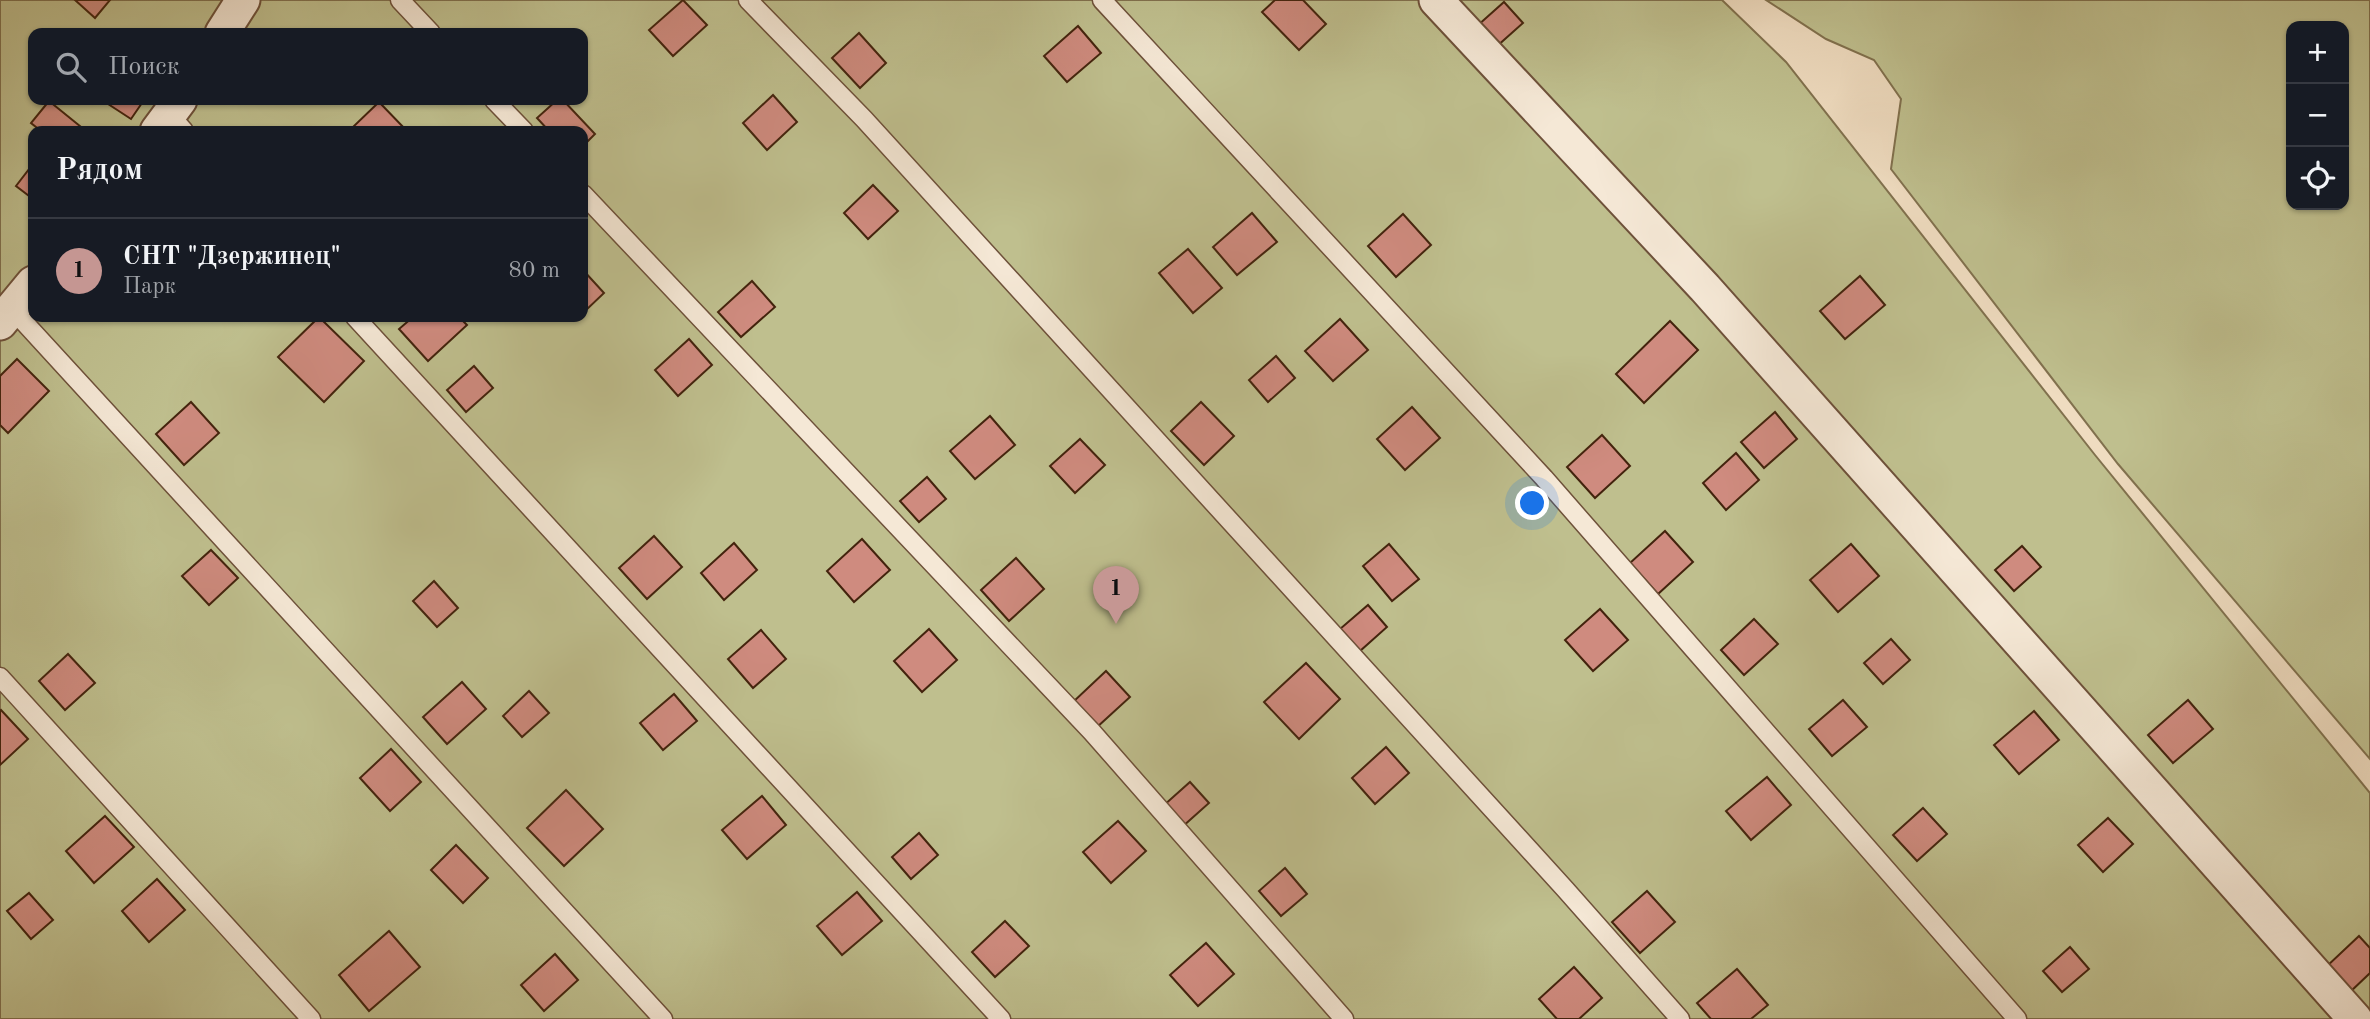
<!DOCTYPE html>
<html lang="ru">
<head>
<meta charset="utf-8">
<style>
	:root { --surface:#171b24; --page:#242831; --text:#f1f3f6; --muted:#9ea1a6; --line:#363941; --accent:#c59692 }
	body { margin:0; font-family:"Old Standard TT",serif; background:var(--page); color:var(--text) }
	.controls { position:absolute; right:21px; top:21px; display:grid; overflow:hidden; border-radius:14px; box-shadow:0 2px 5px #0004 }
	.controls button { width:63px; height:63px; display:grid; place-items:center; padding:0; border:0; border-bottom:2px solid var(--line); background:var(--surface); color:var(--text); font:35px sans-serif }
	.you { position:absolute; left:1533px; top:504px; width:24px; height:24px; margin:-18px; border:5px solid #fff; border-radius:50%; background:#1a73e8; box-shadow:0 0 0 10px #1a73e833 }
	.badge { display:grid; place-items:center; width:46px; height:46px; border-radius:50%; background:var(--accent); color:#111; font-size:23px; font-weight:700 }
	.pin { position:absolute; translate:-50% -58px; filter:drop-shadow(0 2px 4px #0008) }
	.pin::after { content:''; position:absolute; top:37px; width:24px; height:21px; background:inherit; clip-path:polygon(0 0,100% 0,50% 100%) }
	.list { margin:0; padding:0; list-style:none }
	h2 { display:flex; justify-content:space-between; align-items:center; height:91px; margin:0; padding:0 28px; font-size:30px }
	h2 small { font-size:23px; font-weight:400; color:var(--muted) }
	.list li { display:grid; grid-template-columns:46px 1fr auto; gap:21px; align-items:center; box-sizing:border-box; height:105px; padding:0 28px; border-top:2px solid var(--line) }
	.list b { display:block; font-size:26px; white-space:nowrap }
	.list p { margin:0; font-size:23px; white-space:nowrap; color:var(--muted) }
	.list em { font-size:23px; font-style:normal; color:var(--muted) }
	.icon { flex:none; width:38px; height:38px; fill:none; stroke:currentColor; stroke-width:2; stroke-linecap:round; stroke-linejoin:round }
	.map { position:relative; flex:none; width:2370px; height:1019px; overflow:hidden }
	.search { position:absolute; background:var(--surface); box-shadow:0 2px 5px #0004; left:28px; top:28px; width:560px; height:77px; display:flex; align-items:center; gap:18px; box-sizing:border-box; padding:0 24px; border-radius:14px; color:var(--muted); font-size:26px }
	.panel { position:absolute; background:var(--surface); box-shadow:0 2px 5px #0004; left:28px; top:126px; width:560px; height:196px; border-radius:14px }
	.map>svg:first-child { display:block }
	.green { fill:#bfbf8e; stroke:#81714e; stroke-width:2; fill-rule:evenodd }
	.building { fill:#cf8b7f; stroke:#43230d; stroke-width:2 }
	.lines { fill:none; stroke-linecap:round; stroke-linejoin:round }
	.service-casing { stroke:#6e513a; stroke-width:21 }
	.minor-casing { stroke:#6e513a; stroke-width:37 }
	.service { stroke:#f5e8d6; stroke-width:18 }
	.minor { stroke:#f5e8d6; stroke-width:33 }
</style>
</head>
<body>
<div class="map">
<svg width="2370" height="1019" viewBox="0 0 2370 1019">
	<rect width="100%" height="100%" fill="#efdcc0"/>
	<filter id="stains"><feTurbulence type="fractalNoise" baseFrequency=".00286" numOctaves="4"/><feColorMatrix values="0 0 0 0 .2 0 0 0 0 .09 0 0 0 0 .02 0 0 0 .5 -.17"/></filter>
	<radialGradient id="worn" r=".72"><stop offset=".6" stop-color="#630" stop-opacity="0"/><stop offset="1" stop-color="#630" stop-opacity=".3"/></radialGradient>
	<g class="green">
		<path d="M0,0H1722L1786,62L2095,455L2370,793V1019H0ZM33,33H583V100H33ZM33,131H583V317H33Z"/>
		<path d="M1766,0H2370V759L2118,464L1891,169L1901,99L1874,60L1826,39ZM2344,26V205H2291V26Z"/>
	</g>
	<g class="building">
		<path d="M75,0H110L95,18Z"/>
		<path d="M683,0L707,25L673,56L649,30Z"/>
		<path d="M1275,0H1303L1326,24L1299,50L1262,12Z"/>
		<path d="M1504,2L1523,23L1496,47L1477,26Z"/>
		<path d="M1078,26L1101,53L1067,82L1044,56Z"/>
		<path d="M859,33L886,63L860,88L832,58Z"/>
		<path d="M773,95L797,122L767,150L743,123Z"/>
		<path d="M102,100H144L131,119Z"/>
		<path d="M557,100H563L595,134L583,146V131H549L537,118Z"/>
		<path d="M49,101L86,131H41L31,123Z"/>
		<path d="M379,102L407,131H358L354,126Z"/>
		<path d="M33,164V199L16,186Z"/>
		<path d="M873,185L898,211L868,239L844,213Z"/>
		<path d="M1252,213L1277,242L1237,275L1213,247Z"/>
		<path d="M1403,214L1431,245L1396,277L1368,246Z"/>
		<path d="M1188,249L1222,288L1193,313L1159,273Z"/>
		<path d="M583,270L604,293L583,313Z"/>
		<path d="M1860,276L1885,305L1845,339L1820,311Z"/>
		<path d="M752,281L775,307L741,337L718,312Z"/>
		<path d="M319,317L364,361L324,402L278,357Z"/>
		<path d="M413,317H459L467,325L428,361L399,329Z"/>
		<path d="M1340,319L1368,350L1333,381L1305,351Z"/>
		<path d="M1670,321L1698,350L1644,403L1616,374Z"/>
		<path d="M689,339L712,365L678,396L655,370Z"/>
		<path d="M1276,356L1295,378L1268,402L1249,380Z"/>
		<path d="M17,359L49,391L8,433L0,425V376Z"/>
		<path d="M474,366L493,388L466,412L447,390Z"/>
		<path d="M191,402L219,433L184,465L156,434Z"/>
		<path d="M1201,402L1234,436L1204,465L1171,431Z"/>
		<path d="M1412,407L1440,438L1405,470L1377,439Z"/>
		<path d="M1775,412L1797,439L1764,468L1741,442Z"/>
		<path d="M990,416L1015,445L975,479L950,451Z"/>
		<path d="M1602,435L1630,466L1595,498L1567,467Z"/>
		<path d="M1080,439L1105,465L1075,493L1050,466Z"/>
		<path d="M1736,453L1759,480L1726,510L1703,483Z"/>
		<path d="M927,477L946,499L919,522L900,501Z"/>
		<path d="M1665,531L1693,562L1658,594L1630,563Z"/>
		<path d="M654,536L682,567L647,599L619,568Z"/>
		<path d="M862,539L890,570L854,602L827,571Z"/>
		<path d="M734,543L757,570L724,600L701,573Z"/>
		<path d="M1389,544L1419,579L1392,601L1363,566Z"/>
		<path d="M1851,544L1879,576L1838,612L1810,580Z"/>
		<path d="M2022,546L2041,567L2014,591L1995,570Z"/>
		<path d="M211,550L238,578L209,605L182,576Z"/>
		<path d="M1016,558L1044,589L1009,621L981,590Z"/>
		<path d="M434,581L458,608L437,627L413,601Z"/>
		<path d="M1368,605L1387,627L1360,651L1340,629Z"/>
		<path d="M1600,609L1628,640L1593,671L1565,640Z"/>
		<path d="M1754,619L1778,644L1744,675L1721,650Z"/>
		<path d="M929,629L957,660L922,692L894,661Z"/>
		<path d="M761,630L786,659L753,688L728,659Z"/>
		<path d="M1891,639L1910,660L1883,684L1864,663Z"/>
		<path d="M68,654L95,683L65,710L39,681Z"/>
		<path d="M1306,663L1340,699L1299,739L1264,702Z"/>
		<path d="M1106,671L1130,697L1096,728L1073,702Z"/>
		<path d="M462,682L486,709L447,744L423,717Z"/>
		<path d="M529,691L549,713L522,737L503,716Z"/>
		<path d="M674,694L697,721L663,750L640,723Z"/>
		<path d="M1843,700L1867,727L1832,756L1809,729Z"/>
		<path d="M2188,700L2213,729L2173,763L2148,735Z"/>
		<path d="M1,710L28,739L0,765V711Z"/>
		<path d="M2034,711L2059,740L2019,774L1994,745Z"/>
		<path d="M1386,747L1409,773L1375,804L1352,778Z"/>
		<path d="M391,749L421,782L390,811L360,778Z"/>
		<path d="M1767,777L1791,805L1751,840L1726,811Z"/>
		<path d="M1190,782L1209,803L1182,827L1163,806Z"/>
		<path d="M566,790L603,829L564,866L527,828Z"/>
		<path d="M762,796L786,825L747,859L722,830Z"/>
		<path d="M1923,808L1947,834L1917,861L1893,835Z"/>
		<path d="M105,816L134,847L94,883L66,851Z"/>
		<path d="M2108,818L2133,844L2103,872L2078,845Z"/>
		<path d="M1118,821L1146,851L1111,883L1083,852Z"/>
		<path d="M919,833L938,855L911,879L892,857Z"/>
		<path d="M456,845L488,878L463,903L431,870Z"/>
		<path d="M1285,868L1307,894L1281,916L1259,891Z"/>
		<path d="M157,879L185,910L149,942L122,911Z"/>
		<path d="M1647,891L1675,922L1640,953L1612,922Z"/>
		<path d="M857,892L882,921L842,955L817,926Z"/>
		<path d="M29,893L53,920L31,939L7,911Z"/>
		<path d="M1005,921L1029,946L995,977L972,952Z"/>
		<path d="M389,931L420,967L369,1011L339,975Z"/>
		<path d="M2359,936L2370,948V973L2349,993L2326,967Z"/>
		<path d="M1206,943L1234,974L1198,1006L1170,975Z"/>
		<path d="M2070,947L2089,969L2062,992L2043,971Z"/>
		<path d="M555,954L578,980L544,1011L521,985Z"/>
		<path d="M1574,967L1602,998L1579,1019H1557L1539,999Z"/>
		<path d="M1737,969L1768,1005L1751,1019H1711L1697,1003Z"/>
	</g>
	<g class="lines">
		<defs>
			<g id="service">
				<path d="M400,0L431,33"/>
				<path d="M748,0L864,119L1565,889L1680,1019"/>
				<path d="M1102,0L1544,478L2017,1019"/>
				<path d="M494,100L524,131"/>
				<path d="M170,115L184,131"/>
				<path d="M583,194L1092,732L1344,1019"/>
				<path d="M12,309L663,1019"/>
				<path d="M355,317L1001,1019"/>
				<path d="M0,677L311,1019"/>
			</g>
			<g id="minor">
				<path d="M1436,0L1705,288L2355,1019"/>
				<path d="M222,33L243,0"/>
				<path d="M157,131L180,100"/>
				<path d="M0,323L33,283"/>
			</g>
		</defs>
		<use href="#service" class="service-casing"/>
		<use href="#minor" class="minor-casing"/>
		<use href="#service" class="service"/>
		<use href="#minor" class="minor"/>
	</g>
	<rect width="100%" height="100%" filter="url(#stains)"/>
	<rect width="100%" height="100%" fill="url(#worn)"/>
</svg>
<div class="controls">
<button>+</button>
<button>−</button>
<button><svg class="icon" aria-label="locate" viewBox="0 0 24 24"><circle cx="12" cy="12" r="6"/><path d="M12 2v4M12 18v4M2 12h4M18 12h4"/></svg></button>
</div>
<div class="you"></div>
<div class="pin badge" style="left:1116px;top:624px">1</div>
<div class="search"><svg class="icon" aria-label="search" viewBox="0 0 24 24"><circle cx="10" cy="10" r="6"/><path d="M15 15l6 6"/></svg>Поиск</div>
<section class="panel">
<h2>Рядом<small></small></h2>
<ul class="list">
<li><span class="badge">1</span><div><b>СНТ &quot;Дзержинец&quot;</b><p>Парк</p></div><em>80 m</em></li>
</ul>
</section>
</div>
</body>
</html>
